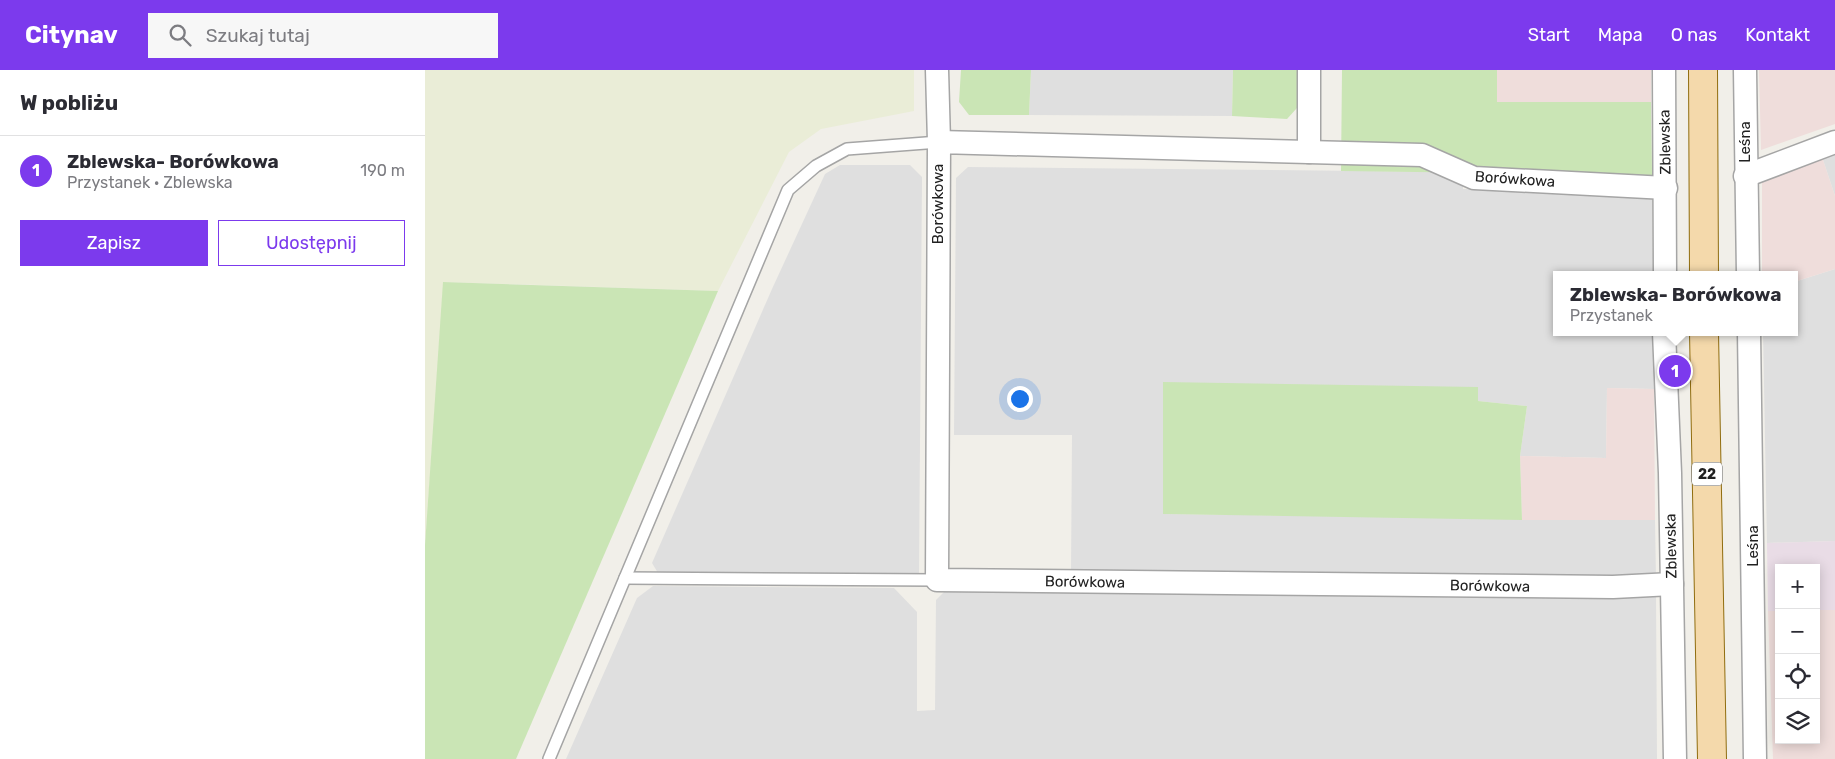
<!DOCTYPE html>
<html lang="pl">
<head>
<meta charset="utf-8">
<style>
	:root { --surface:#fff; --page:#f7f7f7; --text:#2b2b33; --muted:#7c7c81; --line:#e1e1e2; --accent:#7c3aed }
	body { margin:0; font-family:Rubik,sans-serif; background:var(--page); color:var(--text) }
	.controls { position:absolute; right:15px; bottom:15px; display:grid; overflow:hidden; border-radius:0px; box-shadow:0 2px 12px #0003 }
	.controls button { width:45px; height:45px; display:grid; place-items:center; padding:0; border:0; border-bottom:1px solid var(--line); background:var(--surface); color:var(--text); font:25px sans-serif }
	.you { position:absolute; left:594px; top:328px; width:18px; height:18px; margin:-12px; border:4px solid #fff; border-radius:50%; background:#1a73e8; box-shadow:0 0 0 8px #1a73e833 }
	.badge { display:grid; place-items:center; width:32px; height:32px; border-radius:50%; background:var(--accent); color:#fff; font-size:16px; font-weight:700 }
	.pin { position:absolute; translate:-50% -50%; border:2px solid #fff; box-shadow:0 1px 5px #0006 }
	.popup { position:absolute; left:1128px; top:201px; width:245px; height:65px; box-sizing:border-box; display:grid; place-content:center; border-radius:0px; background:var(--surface); filter:drop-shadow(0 1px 4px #0005); font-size:16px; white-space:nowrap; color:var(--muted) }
	.popup b { font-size:19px; color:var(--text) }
	.popup::after { content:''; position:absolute; left:50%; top:100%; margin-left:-10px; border:10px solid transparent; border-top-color:var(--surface) }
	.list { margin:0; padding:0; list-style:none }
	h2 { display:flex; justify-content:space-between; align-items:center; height:65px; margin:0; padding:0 20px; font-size:21px }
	h2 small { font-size:16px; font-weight:400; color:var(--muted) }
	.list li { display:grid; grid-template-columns:32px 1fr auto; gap:15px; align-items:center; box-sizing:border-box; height:70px; padding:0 20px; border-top:1px solid var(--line) }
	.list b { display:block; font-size:19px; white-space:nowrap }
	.list p { margin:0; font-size:16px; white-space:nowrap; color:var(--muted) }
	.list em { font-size:16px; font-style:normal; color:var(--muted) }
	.actions { display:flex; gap:10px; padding:15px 20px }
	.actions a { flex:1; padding:11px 0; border:1px solid var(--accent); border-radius:0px; text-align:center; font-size:18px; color:var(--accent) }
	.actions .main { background:var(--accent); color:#fff }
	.icon { flex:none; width:28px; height:28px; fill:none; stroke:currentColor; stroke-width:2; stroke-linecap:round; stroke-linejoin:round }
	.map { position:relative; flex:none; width:1410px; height:689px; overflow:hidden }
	header { display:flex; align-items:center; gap:30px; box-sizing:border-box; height:70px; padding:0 25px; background:var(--accent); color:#fff }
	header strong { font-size:24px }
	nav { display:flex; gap:28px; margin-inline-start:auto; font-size:18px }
	.search { width:350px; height:45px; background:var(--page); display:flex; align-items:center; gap:12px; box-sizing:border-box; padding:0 18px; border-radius:0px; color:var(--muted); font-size:19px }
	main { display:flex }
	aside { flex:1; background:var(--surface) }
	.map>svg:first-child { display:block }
	.residential { fill:#dfdfdf }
	.commercial { fill:#efdddb }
	.industrial { fill:#e9dce6 }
	.farmland { fill:#eaedd7 }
	.grass { fill:#cae5b5 }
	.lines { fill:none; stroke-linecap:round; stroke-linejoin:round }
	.service-casing { stroke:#a5a5a5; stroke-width:14 }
	.minor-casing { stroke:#a5a5a5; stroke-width:25 }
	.primary-casing { stroke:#906d0f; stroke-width:30 }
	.service { stroke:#fff; stroke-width:11 }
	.minor { stroke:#fff; stroke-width:22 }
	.primary { stroke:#f4d9ab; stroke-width:28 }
	.labels { text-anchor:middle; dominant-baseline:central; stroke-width:5; stroke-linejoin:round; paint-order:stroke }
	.shield { fill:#fff; stroke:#646464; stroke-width:1 }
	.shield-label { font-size:14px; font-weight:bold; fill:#212121 }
	.street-label { font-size:15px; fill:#212121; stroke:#fff }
</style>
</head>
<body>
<header>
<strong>Citynav</strong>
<div class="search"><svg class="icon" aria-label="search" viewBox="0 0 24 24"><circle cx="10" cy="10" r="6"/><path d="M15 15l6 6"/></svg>Szukaj tutaj</div>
<nav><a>Start</a><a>Mapa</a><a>O nas</a><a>Kontakt</a></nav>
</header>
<main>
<aside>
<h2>W pobliżu<small></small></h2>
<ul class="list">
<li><span class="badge">1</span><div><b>Zblewska- Borówkowa</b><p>Przystanek · Zblewska</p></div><em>190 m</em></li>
</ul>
<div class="actions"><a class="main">Zapisz</a><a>Udostępnij</a></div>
</aside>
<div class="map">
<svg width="1410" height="689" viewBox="0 0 1410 689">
	<rect width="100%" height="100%" fill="#f1efe9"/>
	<g class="residential">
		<path d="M606,0H808L807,46L604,45Z"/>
		<path d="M1410,82V126L1397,87Z"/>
		<path d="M415,95H485L497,107L494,504L233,503L227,493L347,219L400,104Z"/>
		<path d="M543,97L1038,102V119L1227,122L1228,205H1131V262H1228L1229,319L1182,318L1181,388L1095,386L1102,336L1053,331V317L738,444L1230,450L1231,510L646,504L647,365H529L531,108Z"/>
		<path d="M1410,199V471L1342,473L1338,262H1369V212Z"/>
		<path d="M228,516L469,518L492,542V641L510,640L511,530L522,519L1231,524L1232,689H141L212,528Z"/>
	</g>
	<g class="commercial">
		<path d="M1072,0H1226V32H1071Z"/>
		<path d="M1334,0H1410V54L1336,80Z"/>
		<path d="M1397,87L1410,126V199L1369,212V205H1337V107Z"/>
		<path d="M1182,318L1229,319L1230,450H1097L1095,386L1181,388Z"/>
		<path d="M1391,540H1410V689H1348L1343,541H1354V670H1391Z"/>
	</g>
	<path class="industrial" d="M1410,471V540H1391V498H1354V541H1343L1342,473Z"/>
	<path class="farmland" d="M0,0H489V41L396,59L364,82L293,221L19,212L0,475Z"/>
	<g class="grass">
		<path d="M536,0H606L604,45H544L534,32Z"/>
		<path d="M808,0H873L872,38L862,49L807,46Z"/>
		<path d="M917,0H1072V32H1226L1227,105L916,101Z"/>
		<path d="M18,212L293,221L91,689H0V475Z"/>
		<path d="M738,312L1053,317V331L1102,336L1095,386L1097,450L738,444Z"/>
	</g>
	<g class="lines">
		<defs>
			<g id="service">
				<path d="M200,508L512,510"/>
				<path d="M124,689L363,120L391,96L422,79L514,72"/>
			</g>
			<g id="minor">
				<path d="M512,0L514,72"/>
				<path d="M1239,0L1240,205"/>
				<path d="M1320,0L1323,205"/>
				<path d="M884,82V0"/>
				<path d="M1320,106L1410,72"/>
				<path d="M1241,118L1049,108L997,85L514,72L512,510L1188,517L1247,514"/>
				<path d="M1239,262L1245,403L1250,689"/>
				<path d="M1324,262L1330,689"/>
			</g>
			<g id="primary">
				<path d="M1278,0L1279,205"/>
				<path d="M1279,262L1287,689"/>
			</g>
		</defs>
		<use href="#service" class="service-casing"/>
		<use href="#minor" class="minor-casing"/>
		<use href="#primary" class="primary-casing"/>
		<use href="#service" class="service"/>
		<use href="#minor" class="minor"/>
		<use href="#primary" class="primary"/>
	</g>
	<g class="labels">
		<rect class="shield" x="1267" y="392.5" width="30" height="23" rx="4"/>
		<g class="shield-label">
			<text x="1282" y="404">22</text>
		</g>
		<g class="street-label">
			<text transform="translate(1240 72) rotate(-91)">Zblewska</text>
			<text transform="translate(1320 72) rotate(-90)">Leśna</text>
			<text transform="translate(1090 109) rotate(4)">Borówkowa</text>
			<text transform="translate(513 134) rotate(-90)">Borówkowa</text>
			<text transform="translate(1246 476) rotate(-91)">Zblewska</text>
			<text transform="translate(1328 476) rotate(-90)">Leśna</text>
			<text transform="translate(660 512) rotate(1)">Borówkowa</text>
			<text transform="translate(1065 516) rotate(1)">Borówkowa</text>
		</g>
	</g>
</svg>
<div class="controls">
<button>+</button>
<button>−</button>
<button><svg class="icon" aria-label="locate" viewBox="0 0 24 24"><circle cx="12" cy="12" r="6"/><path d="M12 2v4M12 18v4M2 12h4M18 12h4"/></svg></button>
<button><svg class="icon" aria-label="layers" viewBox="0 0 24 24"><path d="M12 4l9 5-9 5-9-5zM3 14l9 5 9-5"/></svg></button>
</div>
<div class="you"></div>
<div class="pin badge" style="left:1250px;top:301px">1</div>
<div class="popup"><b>Zblewska- Borówkowa</b>Przystanek</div>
</div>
</main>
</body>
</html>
